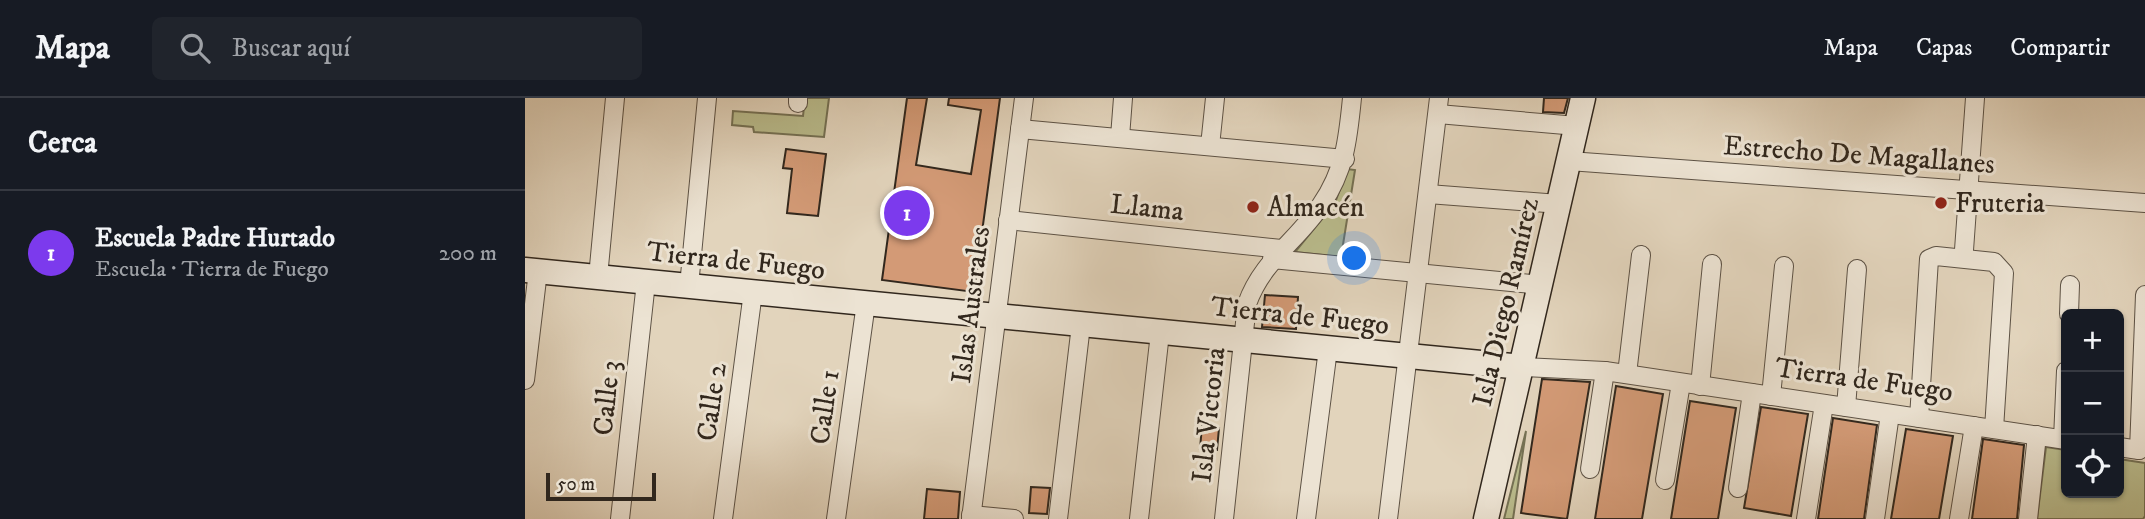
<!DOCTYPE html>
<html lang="es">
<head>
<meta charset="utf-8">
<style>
	:root { --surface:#171b24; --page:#20242c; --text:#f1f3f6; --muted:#9ea1a6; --line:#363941; --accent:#7c3aed }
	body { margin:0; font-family:"IM FELL DW Pica",serif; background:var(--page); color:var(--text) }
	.controls { position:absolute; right:21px; bottom:21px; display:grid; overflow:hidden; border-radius:10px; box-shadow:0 2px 5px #0004 }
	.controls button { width:63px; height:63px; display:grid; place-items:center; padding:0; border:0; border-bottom:2px solid var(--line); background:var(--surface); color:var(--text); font:35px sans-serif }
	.scale { position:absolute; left:21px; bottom:18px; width:110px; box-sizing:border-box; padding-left:7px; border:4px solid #31271d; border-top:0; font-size:19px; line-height:24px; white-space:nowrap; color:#31271d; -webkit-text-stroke:5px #ece3d3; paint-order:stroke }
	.you { position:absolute; left:830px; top:161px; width:24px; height:24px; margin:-18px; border:5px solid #fff; border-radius:50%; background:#1a73e8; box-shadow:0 0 0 10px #1a73e833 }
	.badge { display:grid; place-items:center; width:46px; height:46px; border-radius:50%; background:var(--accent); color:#fff; font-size:23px; font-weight:700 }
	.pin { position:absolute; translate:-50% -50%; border:4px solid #fff; box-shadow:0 2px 7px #0006 }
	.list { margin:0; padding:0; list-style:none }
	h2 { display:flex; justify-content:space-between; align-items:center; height:91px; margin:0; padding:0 28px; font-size:30px }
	h2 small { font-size:23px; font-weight:400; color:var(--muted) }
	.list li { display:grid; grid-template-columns:46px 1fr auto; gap:21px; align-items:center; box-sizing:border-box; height:126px; padding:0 28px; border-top:2px solid var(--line) }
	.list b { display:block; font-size:26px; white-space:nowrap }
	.list p { margin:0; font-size:23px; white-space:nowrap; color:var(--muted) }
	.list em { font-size:23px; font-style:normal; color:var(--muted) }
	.icon { flex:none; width:38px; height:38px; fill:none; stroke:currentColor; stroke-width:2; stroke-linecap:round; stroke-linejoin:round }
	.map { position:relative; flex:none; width:1620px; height:421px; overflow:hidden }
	header { display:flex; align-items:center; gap:42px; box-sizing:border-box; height:98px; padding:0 35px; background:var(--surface); border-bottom:2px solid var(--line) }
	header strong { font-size:33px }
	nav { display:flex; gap:38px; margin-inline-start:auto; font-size:24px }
	.search { width:490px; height:63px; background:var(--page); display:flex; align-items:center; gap:18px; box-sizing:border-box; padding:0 24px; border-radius:10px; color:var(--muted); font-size:26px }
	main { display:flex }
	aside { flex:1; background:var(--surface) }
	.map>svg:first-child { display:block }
	.green { fill:#b9bb8c; stroke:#757154; stroke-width:2 }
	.building { fill:#d39a76; stroke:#31271d; stroke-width:2 }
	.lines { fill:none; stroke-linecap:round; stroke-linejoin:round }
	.street-casing { stroke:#5d5245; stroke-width:20 }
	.secondary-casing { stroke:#31271d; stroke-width:27 }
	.street { stroke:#ece3d3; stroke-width:18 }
	.secondary { stroke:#ece3d3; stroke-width:24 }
	.poi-dot { fill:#8f2418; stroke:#ece3d3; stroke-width:2.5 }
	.labels { text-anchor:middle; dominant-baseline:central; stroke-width:6; stroke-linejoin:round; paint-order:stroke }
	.street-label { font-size:28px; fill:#31271d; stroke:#ece3d3 }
	.poi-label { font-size:28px; fill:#31271d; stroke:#ece3d3; text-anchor:start }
</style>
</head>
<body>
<header>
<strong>Mapa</strong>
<div class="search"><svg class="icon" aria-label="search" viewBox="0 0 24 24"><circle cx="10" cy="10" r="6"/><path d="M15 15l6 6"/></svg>Buscar aquí</div>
<nav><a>Mapa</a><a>Capas</a><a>Compartir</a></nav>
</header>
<main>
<aside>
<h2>Cerca<small></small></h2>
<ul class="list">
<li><span class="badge">1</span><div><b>Escuela Padre Hurtado</b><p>Escuela · Tierra de Fuego</p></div><em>200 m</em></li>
</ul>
</aside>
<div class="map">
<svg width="1620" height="421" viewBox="0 0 1620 421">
	<rect width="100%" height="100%" fill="#e2d4bc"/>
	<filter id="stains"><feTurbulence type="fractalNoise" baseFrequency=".00286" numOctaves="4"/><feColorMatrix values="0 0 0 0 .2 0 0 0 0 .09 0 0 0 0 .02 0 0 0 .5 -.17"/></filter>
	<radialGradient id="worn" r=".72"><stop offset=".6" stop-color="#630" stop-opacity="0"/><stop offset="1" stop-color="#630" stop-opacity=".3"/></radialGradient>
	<g class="green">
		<path d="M280,0H304L299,39L229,34L228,29L207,27L208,13L278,18Z"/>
		<path d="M822,71L830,72L816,159L770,154L810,105Z"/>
		<path d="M1001,333L988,421H979Z"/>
		<path d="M1521,349L1541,352V395H1594V361L1620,365V418L1618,421H1512Z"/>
	</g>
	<g class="building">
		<path d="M382,0H402L391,67L446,76L456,12L423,7L424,0H475L449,194L357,182Z"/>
		<path d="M1019,0H1043L1039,15L1018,14Z"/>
		<path d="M261,51L301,56L293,118L262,115L267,71L258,70Z"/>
		<path d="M740,197L773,199L771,231L737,229Z"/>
		<path d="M1017,281L1065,284L1042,421L996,415Z"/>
		<path d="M1091,288L1138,296L1117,421H1070Z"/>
		<path d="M1165,303L1211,310L1193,421H1146Z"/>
		<path d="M1236,309L1283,316L1266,418L1219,410Z"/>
		<path d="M1308,320L1352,327L1339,421H1293Z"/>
		<path d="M677,328L694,330L692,352L675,351Z"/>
		<path d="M1381,331L1428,338L1414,421H1366Z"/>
		<path d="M1458,341L1499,347L1492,421H1447Z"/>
		<path d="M506,389L525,390L522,416L504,415Z"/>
		<path d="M402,391L435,394L433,421H399Z"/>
	</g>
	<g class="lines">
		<defs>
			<g id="street">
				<path d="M273,5V0"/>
				<path d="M913,16L1052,28"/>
				<path d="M495,31L820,61"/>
				<path d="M595,39L598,0"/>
				<path d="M685,48L690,0"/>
				<path d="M1044,63L1620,105"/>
				<path d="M903,96L1034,106"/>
				<path d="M483,122L756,151"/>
				<path d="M1439,152L1450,0"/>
				<path d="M747,161L1016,187"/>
				<path d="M73,179L90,0"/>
				<path d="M164,188L182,0"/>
				<path d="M1544,216L1545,187"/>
				<path d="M997,269L1080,273L1541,342"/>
				<path d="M1102,276L1116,157"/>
				<path d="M0,282L13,173"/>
				<path d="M1175,288L1187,166"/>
				<path d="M1246,298L1259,168"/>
				<path d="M1321,309L1332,171"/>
				<path d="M1394,320L1404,161L1411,158L1469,164L1479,175L1469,331"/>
				<path d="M1538,341L1541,273"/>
				<path d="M1594,349L1614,352"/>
				<path d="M1614,352L1620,197"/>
				<path d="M1065,371L1080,273"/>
				<path d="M1140,382L1156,285"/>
				<path d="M1213,390L1227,295"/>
				<path d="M446,417L489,421"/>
				<path d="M95,421L121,184"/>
				<path d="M198,421L228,194"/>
				<path d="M311,421L341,205"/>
				<path d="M446,421L499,0"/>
				<path d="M533,421L556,227"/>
				<path d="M614,421L635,235"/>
				<path d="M699,421L722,206C737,163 772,143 796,107C820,72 823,41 827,0"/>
				<path d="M781,421L803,251"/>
				<path d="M863,421L914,0"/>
				<path d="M1281,421L1299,306"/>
				<path d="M1350,421L1365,316"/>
				<path d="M1434,421L1449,328"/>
				<path d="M1503,421L1512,337"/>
			</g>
			<g id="secondary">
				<path d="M0,172L997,269"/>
				<path d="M961,421L1058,0"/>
			</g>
		</defs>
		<use href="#street" class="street-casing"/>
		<use href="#secondary" class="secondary-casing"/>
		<use href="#street" class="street"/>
		<use href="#secondary" class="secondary"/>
	</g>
	<g class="poi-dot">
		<circle cx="1416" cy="105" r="7"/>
		<circle cx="728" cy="109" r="7"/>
	</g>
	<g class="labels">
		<g class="street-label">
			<text transform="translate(1334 57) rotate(4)">Estrecho De Magallanes</text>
			<text transform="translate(622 110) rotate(6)">Llama</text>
			<text transform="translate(211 163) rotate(6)">Tierra de Fuego</text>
			<text transform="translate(981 204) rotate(-77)">Isla Diego Ramírez</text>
			<text transform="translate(446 207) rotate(-83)">Islas Australes</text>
			<text transform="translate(775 218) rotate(6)">Tierra de Fuego</text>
			<text transform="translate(1339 282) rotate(8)">Tierra de Fuego</text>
			<text transform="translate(82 300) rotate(-84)">Calle 3</text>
			<text transform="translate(187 304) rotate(-82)">Calle 2</text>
			<text transform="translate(300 309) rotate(-82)">Calle 1</text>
			<text transform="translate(684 317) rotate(-84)">Isla Victoria</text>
		</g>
		<g class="poi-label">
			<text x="1430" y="105">Fruteria</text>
			<text x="742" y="109">Almacén</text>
		</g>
	</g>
	<rect width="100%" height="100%" filter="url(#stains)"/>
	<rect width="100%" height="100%" fill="url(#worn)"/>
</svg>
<div class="controls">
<button>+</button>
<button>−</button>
<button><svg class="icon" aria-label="locate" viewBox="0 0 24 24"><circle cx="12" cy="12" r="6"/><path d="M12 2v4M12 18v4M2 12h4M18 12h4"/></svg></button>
</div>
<div class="scale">50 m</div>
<div class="you"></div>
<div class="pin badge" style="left:382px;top:115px">1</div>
</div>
</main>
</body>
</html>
